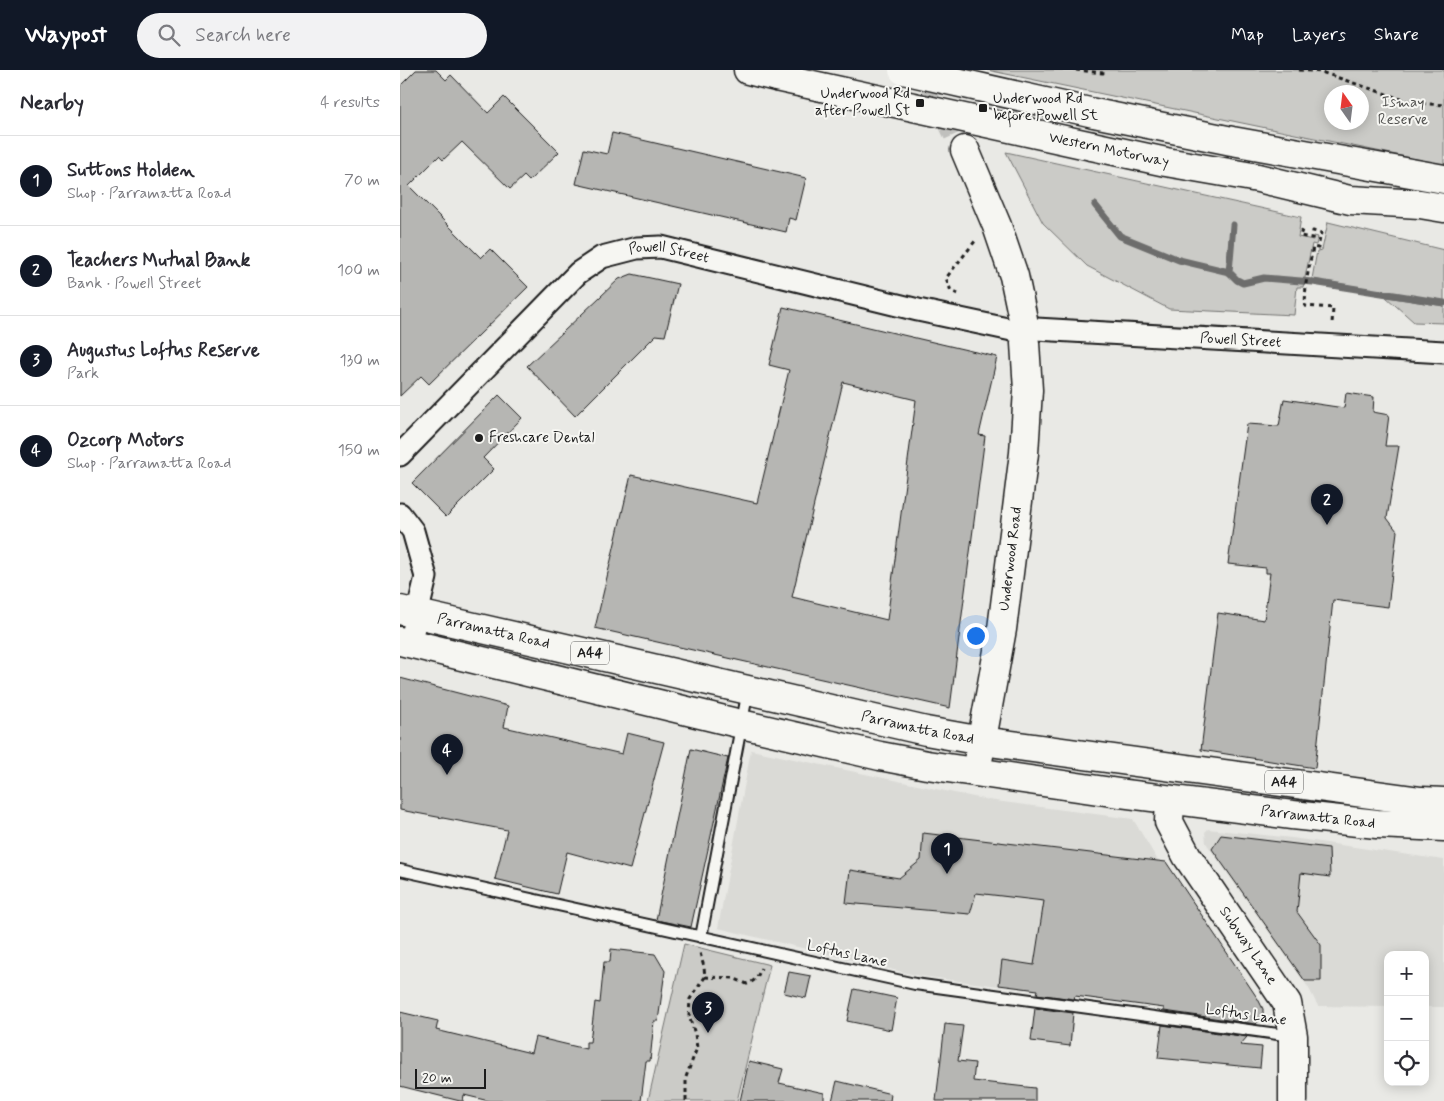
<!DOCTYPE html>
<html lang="en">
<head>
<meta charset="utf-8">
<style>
	:root { --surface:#fff; --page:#f2f2f3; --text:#2b2b33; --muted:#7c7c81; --line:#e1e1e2; --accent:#111827 }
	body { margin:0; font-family:Mynerve,sans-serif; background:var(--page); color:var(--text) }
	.controls { position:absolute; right:15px; bottom:15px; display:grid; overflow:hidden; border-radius:10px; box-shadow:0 2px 12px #0003 }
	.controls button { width:45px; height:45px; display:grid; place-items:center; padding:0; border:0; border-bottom:1px solid var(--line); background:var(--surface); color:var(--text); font:25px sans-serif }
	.compass { position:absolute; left:924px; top:15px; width:45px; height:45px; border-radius:50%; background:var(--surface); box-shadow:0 2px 12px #0003; rotate:346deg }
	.scale { position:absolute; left:15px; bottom:12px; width:71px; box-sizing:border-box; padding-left:5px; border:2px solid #1c1c1c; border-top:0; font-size:14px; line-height:18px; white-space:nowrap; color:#1c1c1c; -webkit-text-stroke:4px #f6f6f2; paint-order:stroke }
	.you { position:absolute; left:575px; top:565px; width:18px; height:18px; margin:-12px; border:4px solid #fff; border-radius:50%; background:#1a73e8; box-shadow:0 0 0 8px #1a73e833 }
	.badge { display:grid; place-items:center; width:32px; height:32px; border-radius:50%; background:var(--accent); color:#fff; font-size:16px; font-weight:700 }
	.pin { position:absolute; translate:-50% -41px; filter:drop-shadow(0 1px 2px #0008) }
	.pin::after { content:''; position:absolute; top:26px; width:18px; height:15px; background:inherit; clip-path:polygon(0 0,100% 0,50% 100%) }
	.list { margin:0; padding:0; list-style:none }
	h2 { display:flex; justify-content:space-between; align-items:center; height:65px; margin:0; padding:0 20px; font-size:21px }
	h2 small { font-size:16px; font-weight:400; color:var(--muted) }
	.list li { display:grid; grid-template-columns:32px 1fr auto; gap:15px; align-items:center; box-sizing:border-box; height:90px; padding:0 20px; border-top:1px solid var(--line) }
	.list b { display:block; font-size:19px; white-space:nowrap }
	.list p { margin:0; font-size:16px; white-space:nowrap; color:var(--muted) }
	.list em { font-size:16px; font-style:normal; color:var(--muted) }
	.icon { flex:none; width:28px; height:28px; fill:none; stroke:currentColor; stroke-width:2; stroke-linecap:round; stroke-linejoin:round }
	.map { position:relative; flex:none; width:1044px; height:1031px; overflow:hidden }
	header { display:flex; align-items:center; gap:30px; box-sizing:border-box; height:70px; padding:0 25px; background:var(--accent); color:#fff }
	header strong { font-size:24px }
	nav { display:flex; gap:28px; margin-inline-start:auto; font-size:18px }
	.search { width:350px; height:45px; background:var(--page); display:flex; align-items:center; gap:12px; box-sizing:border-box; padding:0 18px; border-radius:28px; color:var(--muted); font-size:19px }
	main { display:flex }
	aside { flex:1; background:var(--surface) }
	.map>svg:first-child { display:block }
	.built { fill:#dadad6 }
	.green { fill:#cbcbc7; stroke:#747472; fill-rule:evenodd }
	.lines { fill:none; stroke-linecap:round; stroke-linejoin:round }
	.stream { stroke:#6d6d6c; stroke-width:7 }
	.building { fill:#b6b6b3; stroke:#1c1c1c; fill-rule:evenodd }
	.secondary-tunnel { stroke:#c0c0bd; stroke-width:28; stroke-dasharray:28 14; stroke-linecap:butt }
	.lane-casing { stroke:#1c1c1c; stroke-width:14 }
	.street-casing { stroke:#1c1c1c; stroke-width:25 }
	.secondary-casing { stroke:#1c1c1c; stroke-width:31 }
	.highway-casing { stroke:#1c1c1c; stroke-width:31 }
	.path { stroke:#1c1c1c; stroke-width:3; stroke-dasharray:4 4; stroke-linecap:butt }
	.lane { stroke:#f6f6f2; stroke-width:10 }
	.street { stroke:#f6f6f2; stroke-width:21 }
	.secondary { stroke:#f6f6f2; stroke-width:28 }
	.highway { stroke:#f6f6f2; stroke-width:28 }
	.highway-bridge-casing { stroke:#1c1c1c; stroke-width:31; stroke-linecap:butt }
	.highway-bridge { stroke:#f6f6f2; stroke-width:28 }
	.poi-dot { fill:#1c1c1c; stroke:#f6f6f2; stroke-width:2 }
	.labels { text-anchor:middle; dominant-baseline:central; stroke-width:4; stroke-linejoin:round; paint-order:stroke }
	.shield { fill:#f6f6f2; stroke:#5d5d5c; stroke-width:1 }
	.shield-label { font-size:14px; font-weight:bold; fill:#1c1c1c }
	.poi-label { font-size:15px; fill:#1c1c1c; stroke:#f6f6f2; text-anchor:start }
	.park-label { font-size:15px; fill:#51514f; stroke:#f6f6f2 }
	.street-label { font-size:15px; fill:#1c1c1c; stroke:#f6f6f2 }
</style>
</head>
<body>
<header>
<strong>Waypost</strong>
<div class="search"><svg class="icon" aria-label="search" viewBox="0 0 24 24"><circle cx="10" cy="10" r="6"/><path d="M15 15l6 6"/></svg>Search here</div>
<nav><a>Map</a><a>Layers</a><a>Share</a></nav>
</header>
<main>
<aside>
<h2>Nearby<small>4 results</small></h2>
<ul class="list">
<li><span class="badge">1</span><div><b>Suttons Holden</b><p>Shop · Parramatta Road</p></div><em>70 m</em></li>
<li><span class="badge">2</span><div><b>Teachers Mutual Bank</b><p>Bank · Powell Street</p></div><em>100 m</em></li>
<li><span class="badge">3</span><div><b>Augustus Loftus Reserve</b><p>Park</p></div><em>130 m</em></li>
<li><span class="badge">4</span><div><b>Ozcorp Motors</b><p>Shop · Parramatta Road</p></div><em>150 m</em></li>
</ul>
</aside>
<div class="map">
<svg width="1044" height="1031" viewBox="0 0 1044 1031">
	<rect width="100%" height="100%" fill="#e9e9e5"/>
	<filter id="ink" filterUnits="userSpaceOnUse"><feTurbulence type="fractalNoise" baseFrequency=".02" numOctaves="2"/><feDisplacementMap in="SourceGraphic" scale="10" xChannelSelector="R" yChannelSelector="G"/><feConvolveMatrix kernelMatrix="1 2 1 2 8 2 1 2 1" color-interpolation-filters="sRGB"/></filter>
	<g filter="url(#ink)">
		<g class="built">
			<path d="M351,680L588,730L733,749L838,925L843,946L519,906L318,858Z"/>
			<path d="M808,759L892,768L1044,790V937H1025V885H988V937L918,936L908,917L806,773L805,762Z"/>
		</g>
		<g class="green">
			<path d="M587,0H1044V95L1025,91ZM962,22V52H932V22Z"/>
			<path d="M606,82L901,147L898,167L913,170L914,166L918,167L916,175L912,174L903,217H897L894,245L769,239L687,196L643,153Z"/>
			<path d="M928,152L1044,180V231L912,209L917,181L922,180Z"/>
			<path d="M986,227L1044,236V253L1014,252Z"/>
			<path d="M284,874L370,895L337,1031H248Z"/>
		</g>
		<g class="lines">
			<g class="stream">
				<path d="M695,135L720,166L779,190L829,202L837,210L843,213L864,208L913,212L1044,233"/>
				<path d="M829,202L833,155"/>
			</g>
		</g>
		<g class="building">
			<path d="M16,0H36L46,10L51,5L88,43L104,27L159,82L129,111L124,106L110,119L62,72L43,90L39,86L9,116L81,188L90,179L128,217L29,314L21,306L0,326V16Z"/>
			<path d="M212,63L406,108L396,150L389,148L386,162L176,114L184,79L207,84Z"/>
			<path d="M232,204L278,214L265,266L256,265L175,346L127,296L219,209Z"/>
			<path d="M383,237L597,287L579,365L585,366L550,638L195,558L231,405L357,433L389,300L369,295ZM443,312L516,330L487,550L392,527Z"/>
			<path d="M946,323L974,327L973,342L989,345L985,376H999L987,448L997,461L988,537L933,530L915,698L801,680L818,543L864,550L870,503H866V498L828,494L847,354L879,356L884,329L944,338Z"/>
			<path d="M99,325L122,348L83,388L94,399L46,447L12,413Z"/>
			<path d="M0,608L108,636L104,657L222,684L227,663L264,672L230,799L167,782L157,824L95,809L107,760L0,740Z"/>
			<path d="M291,679L328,688L291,857L256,850Z"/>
			<path d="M523,763L766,792L858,929L863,939V945L856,954L764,941V938L675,926L674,929L637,924L638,920L599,915L602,890L634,895L644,831L576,823L570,844L446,833L450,800L499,808L521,790Z"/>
			<path d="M821,765L929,778L930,807L901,803L897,842L921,875V911H905L812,779Z"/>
			<path d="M211,879L255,884L265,901L258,951H254L250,991H246L241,1031H89L64,1025L63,1031H60L0,1016V942L38,951L36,960L131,983L135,967L186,979V972H190L195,932L200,933L204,892H210Z"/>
			<path d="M389,902L411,906L406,928L384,923Z"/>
			<path d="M454,919L497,928L491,960L447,951Z"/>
			<path d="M635,938L673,943L670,976L631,971Z"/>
			<path d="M545,954L563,956L558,991L575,993L573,1011L635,1018V1031H536Z"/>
			<path d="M762,955L847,967L840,975L862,977L860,998L758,988Z"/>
			<path d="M349,991L383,999L379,1013L424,1023V1031H340Z"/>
			<path d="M437,1011L491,1024L490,1031H432Z"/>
		</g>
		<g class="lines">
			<path class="secondary-tunnel" d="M528,0L565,80"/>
			<defs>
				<g id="lane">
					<path d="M0,800L515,914L892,966"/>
					<path d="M301,867L348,620"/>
				</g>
				<g id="street">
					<path id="s1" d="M636,259L1044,282"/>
					<path id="s2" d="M0,385L178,203L202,187L237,178L261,177L518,240L612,260"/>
					<path d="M0,444L13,461L26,507L10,574"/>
				</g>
				<g id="secondary">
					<path d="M565,80L597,156L614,206L623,249"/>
					<path id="s3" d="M576,702L602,559L624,383L628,320L625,273"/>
					<path id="s4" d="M770,730L769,752L787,786L887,933L893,966V1031"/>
				</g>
				<g id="highway">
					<path d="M348,0L376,7"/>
					<path d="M694,43L832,71L1044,109"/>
					<path d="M692,76L766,92L858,108L950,130L1020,134L1044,138"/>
					<path id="s5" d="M0,540L526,661L582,671L1021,731L1044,732"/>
					<path id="s6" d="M0,571L341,654L480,686L527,695L719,723L892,745L977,754L1044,757"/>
				</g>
			</defs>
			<use href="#lane" class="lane-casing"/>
			<use href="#street" class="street-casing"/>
			<use href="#secondary" class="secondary-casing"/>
			<use href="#highway" class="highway-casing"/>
			<g class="path">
				<path d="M676,0L703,3V0"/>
				<path d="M899,0L921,2L1013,33L1044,35"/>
				<path d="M902,160L900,166L912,168L913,161L921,163L918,178L913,177L906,213L905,236L933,238L932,254"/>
				<path d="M558,224L551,221L546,208L576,170"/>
				<path d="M305,907L333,908L347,914C356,911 358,906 361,898"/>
				<path d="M286,1031V1007L297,978L295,964L289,946L290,929L305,907L304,897L300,883"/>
			</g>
			<use href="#lane" class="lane"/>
			<use href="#street" class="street"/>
			<use href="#secondary" class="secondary"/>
			<use href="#highway" class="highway"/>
			<defs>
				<g id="highway-bridge">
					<path d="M503,0L694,43"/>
					<path d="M376,7L692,76"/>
				</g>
			</defs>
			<use href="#highway-bridge" class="highway-bridge-casing"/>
			<use href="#highway-bridge" class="highway-bridge"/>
		</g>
	</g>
	<g class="poi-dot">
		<rect x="515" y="28" width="10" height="10" rx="2.5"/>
		<rect x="578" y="33" width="10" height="10" rx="2.5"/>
		<circle cx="79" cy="368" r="5"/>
	</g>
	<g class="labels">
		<g class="shield">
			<rect x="171" y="571.5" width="38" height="23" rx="4"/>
			<rect x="865" y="700.5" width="38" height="23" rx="4"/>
		</g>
		<g class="shield-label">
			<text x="190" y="583">A44</text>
			<text x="884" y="712">A44</text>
		</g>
		<g class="poi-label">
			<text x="510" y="24" text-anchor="end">Underwood Rd<tspan x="510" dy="17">after Powell St</tspan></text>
			<text x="593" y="29">Underwood Rd<tspan x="593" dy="17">before Powell St</tspan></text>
			<text x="89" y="368">Freshcare Dental</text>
		</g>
		<g class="park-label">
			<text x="1003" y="33">Ismay<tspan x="1003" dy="17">Reserve</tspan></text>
		</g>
		<g class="street-label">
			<text transform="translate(709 80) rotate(12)">Western Motorway</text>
			<text stroke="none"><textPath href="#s2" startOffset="352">Powell Street</textPath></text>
			<text stroke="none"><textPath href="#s1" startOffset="205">Powell Street</textPath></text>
			<text stroke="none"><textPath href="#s3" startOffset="216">Underwood Road</textPath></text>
			<text stroke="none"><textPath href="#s5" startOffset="96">Parramatta Road</textPath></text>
			<text stroke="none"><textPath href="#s5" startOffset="531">Parramatta Road</textPath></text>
			<text stroke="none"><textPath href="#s6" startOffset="936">Parramatta Road</textPath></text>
			<text stroke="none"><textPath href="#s4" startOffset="169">Subway Lane</textPath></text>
			<text transform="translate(447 884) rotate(12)">Loftus Lane</text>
			<text transform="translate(846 945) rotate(8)">Loftus Lane</text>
		</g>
	</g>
</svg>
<div class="controls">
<button>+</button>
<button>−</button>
<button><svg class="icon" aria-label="locate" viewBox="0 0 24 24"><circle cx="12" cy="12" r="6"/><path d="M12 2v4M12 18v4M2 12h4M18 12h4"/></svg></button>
</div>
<svg class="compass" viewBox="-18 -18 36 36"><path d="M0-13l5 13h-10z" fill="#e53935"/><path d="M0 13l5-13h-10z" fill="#7c7c81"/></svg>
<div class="scale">20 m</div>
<div class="you"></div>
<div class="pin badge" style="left:547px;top:804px">1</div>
<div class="pin badge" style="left:927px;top:455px">2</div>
<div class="pin badge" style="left:308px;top:963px">3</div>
<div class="pin badge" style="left:47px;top:705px">4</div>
</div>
</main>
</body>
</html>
